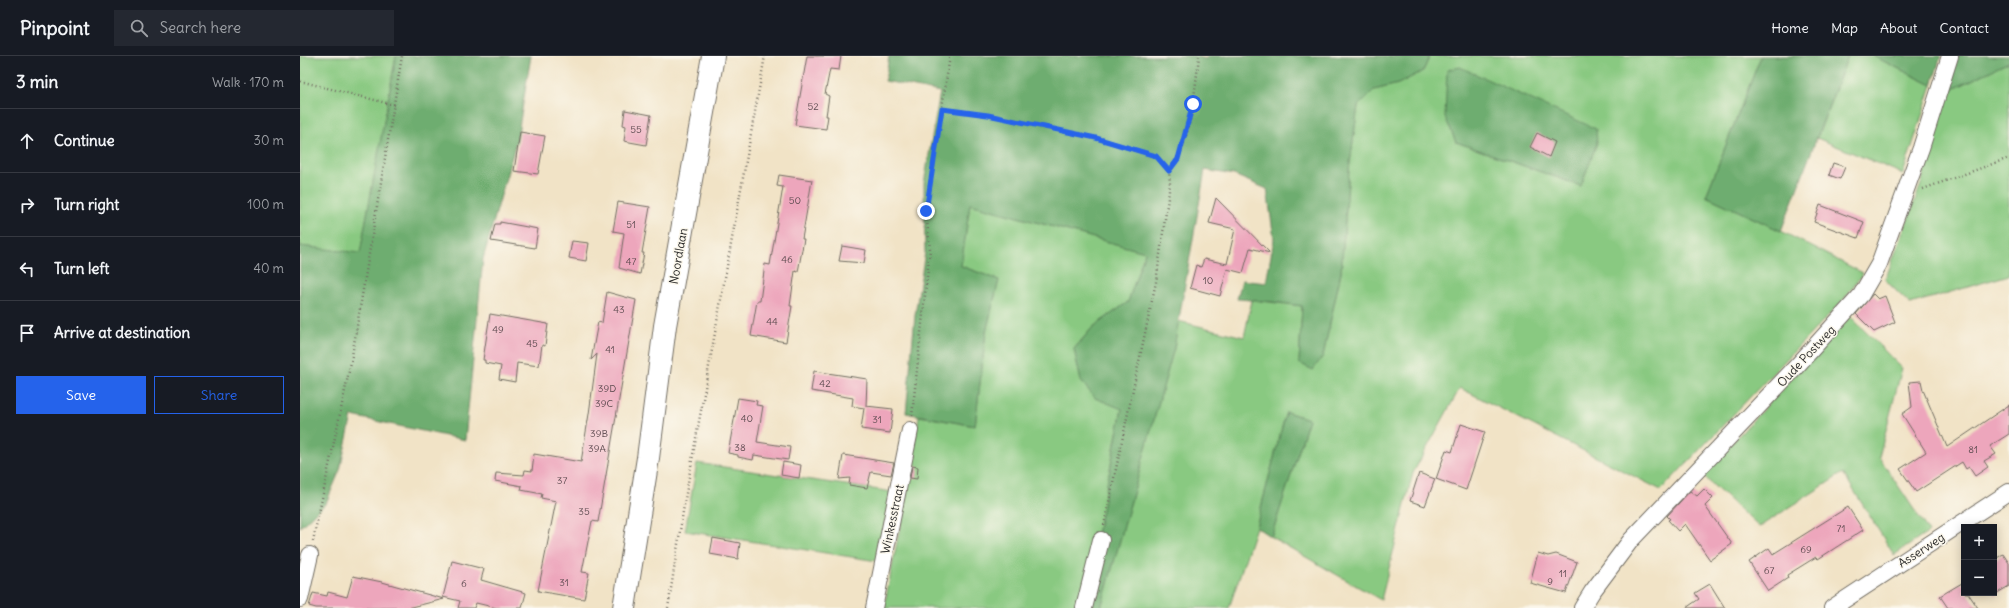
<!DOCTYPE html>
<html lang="en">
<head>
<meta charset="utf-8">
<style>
	:root { --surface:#171b24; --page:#242831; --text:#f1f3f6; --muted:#9ea1a6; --line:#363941; --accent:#2563eb }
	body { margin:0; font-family:Delius,sans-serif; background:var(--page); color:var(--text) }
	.controls { position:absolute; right:12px; bottom:12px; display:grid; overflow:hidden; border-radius:0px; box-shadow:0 2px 10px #0003 }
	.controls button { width:36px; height:36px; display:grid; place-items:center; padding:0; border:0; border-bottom:1px solid var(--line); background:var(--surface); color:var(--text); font:20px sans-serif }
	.stop { position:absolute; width:12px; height:12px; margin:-9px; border:3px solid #2563eb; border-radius:50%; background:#fff }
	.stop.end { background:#2563eb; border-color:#fff; box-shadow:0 1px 4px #0008 }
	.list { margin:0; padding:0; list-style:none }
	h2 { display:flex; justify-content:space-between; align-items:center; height:52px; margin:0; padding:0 16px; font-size:17px }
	h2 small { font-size:13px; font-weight:400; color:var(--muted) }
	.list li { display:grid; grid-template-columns:26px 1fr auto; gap:12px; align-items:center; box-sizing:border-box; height:64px; padding:0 16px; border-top:1px solid var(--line) }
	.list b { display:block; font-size:15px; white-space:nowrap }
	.list em { font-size:13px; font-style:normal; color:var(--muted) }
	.actions { display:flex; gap:8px; padding:12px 16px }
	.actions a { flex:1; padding:9px 0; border:1px solid var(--accent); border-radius:0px; text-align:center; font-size:14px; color:var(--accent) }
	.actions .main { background:var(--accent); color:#fff }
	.icon { flex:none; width:22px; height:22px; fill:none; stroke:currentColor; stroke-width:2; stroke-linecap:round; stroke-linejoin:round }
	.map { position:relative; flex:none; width:1709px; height:552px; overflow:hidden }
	header { display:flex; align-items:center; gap:24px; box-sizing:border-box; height:56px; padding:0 20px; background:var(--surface); border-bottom:1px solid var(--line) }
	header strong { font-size:19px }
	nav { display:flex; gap:22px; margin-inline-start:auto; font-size:14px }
	.search { width:280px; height:36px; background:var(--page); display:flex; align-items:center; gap:10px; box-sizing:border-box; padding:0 14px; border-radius:0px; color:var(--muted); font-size:15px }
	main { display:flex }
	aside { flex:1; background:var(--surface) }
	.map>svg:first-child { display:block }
	.green { fill:#89c981; stroke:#5a7a56; fill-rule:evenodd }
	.forest { fill:#6ead6f; stroke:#4c6c4d }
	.building { fill:#eda6bc }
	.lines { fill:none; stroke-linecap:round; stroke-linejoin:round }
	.minor-casing { stroke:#706b61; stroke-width:18 }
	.secondary-casing { stroke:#706b61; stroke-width:24 }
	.path { stroke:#706b61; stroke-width:2.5; stroke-dasharray:1 3; stroke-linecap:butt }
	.minor { stroke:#fff; stroke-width:16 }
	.secondary { stroke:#fff; stroke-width:22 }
	.route { stroke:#2563eb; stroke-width:5 }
	.labels { text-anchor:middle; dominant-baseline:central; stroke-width:3; stroke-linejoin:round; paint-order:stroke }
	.number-label { font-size:10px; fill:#5c4a4f }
	.street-label { font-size:12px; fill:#2b2b2b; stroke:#fbf7ec }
</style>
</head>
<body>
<header>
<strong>Pinpoint</strong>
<div class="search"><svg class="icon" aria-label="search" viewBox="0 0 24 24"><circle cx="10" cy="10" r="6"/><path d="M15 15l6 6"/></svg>Search here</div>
<nav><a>Home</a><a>Map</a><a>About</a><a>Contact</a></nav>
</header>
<main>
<aside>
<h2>3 min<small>Walk · 170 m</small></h2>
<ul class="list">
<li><svg class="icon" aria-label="ahead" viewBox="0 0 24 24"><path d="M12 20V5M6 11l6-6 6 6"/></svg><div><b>Continue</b></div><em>30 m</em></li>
<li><svg class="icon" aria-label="right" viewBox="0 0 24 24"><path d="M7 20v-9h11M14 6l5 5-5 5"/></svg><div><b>Turn right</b></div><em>100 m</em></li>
<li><svg class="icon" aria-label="left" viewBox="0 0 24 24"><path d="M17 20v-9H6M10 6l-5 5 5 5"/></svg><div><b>Turn left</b></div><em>40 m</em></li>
<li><svg class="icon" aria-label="arrive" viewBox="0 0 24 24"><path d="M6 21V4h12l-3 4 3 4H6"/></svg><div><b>Arrive at destination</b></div></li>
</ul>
<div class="actions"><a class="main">Save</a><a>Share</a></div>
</aside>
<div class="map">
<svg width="1709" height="552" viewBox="0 0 1709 552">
	<rect width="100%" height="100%" fill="#fbf7ec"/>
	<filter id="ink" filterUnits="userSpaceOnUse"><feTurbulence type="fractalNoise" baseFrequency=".025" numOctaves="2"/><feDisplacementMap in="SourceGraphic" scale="8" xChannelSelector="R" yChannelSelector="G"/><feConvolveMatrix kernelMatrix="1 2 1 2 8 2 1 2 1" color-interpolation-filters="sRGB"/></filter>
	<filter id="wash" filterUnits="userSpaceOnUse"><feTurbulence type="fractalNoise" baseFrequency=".012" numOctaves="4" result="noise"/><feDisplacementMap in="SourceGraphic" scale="16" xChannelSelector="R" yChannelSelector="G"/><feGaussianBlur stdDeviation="0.9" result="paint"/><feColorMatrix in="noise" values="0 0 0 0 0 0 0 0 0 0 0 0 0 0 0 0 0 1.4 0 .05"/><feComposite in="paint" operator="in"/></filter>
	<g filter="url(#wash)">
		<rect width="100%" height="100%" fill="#f1e3c6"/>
		<g class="green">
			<path d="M0,0H96L60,198L0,190Z"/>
			<path d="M1130,0H1461L1406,140L1481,175L1563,217L1545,242L1361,434L1160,332L1113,417L1081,544L971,481L1009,363L986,356L956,471L929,552H801L874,292L878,265L944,281L952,244L1002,250L999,307L1023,300L1041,216L1049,114L1058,50L1074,34L1098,28L1123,15ZM1145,60L1281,130L1156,86Z"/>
			<path d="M1548,0H1573L1632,29L1603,118L1517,82Z"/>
			<path d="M1709,6V219L1610,248L1585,224L1621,128L1647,36Z"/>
			<path d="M670,148L845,196L828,246L793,271L774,293L781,325L795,342L822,352L798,474L779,552H584L608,430L619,360L675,370L686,276L699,224L661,210Z"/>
			<path d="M1550,260L1602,312L1579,401L1629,476L1594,499L1543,417L1459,471L1402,419Z"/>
			<path d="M397,407L593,436L577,505L385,475Z"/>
		</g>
		<g class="forest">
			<path d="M96,0H231L217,83L183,203L165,384L52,360L40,414L26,447L0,471V190L60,197Z"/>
			<path d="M589,0H893L907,3V0H1130L1123,15L1098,28L1074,34L1058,50L1049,114L1041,216L1023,300L1013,314L999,307L1002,250L966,245L937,243L942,224L966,227L974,183L967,133L934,119L905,114L874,292L801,552H779L798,474L822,353L795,342L781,325L774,293L793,271L828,246L845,196L670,148L661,210L699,224L686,276L675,370L606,357L615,259L625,196L624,127L640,36L585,25Z"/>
			<path d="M1461,0H1548L1481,175L1406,140Z"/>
			<path d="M1573,0H1641L1632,29Z"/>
			<path d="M1658,0H1709V6L1647,36Z"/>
			<path d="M1160,11L1296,73L1297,87L1281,130L1156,86L1145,61L1147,14Z"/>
			<path d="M986,356L1009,363L971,481L956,471Z"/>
		</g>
		<g id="blocks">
			<g class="building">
				<path d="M507,0H541L539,14L530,13L525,38L529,40L526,60H528L526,73L495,69Z"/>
				<path d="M325,54L351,59L346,89L324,85L326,70L323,69Z"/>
				<path d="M220,76L245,80L238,118L214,115Z"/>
				<path d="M1237,77L1255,86L1249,101L1230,91Z"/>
				<path d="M1533,107L1545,111L1540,123L1529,119Z"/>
				<path d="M479,119L512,124L502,183H504L498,216L495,215L490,250H492L486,286L451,280L457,245H460L465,208L470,209L483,131L477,130Z"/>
				<path d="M916,142L970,197L950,192L943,217L927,213L920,240L890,232L896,209L901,211L904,203L927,208L935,173L909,167Z"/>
				<path d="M318,146L350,151L342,197H344L340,218L319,212L324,177L313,175Z"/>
				<path d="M1520,149L1564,166L1558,182L1514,166Z"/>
				<path d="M200,166L238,173L235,192L191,185L195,168H200Z"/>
				<path d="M272,185L289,187L286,205L269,202Z"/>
				<path d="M542,190L566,194L564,207L539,205Z"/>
				<path d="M307,236L336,244L298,466L292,465L282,516L289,517L284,543L238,535L256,445L241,442L242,438L221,434L222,430L195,425L196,417L224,419L225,414L232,415L234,398L281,406L289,358L297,298L291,304L298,266L302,267Z"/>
				<path d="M1573,238L1578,243L1585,240L1595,266L1574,276L1556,258Z"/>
				<path d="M190,258L248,268L245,290L242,289L239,310L217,307L215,326L199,323L201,310L185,307V304H183Z"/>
				<path d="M514,315L567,323L566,350L593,353L590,377L561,373L564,352L552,350L553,342L511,335Z"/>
				<path d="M1621,325L1623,334L1647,391L1709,349V378L1690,390L1696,398L1684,405L1688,411L1675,420L1669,411L1666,413L1662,406L1616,436L1600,413L1626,396L1602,358L1612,351L1609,326Z"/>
				<path d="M438,342L457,345L456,349L463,350L457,386L490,391L488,404L454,399L453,404L438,401V399L428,397Z"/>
				<path d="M1161,368L1185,376L1166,434L1136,423L1146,394L1152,396Z"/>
				<path d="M543,399L594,407L591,419L571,416L567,432L549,429L550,422L539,423Z"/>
				<path d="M483,406L501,409L499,422L481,419Z"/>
				<path d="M612,410L618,411L617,423L610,422Z"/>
				<path d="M1119,417L1135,423L1125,450L1110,445Z"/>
				<path d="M1404,433L1413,442L1405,450L1432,488L1410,504L1385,468L1378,475L1368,464L1370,463L1367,460L1390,435L1397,440Z"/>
				<path d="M1548,451L1563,474L1518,503L1516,501L1487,519L1488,522L1468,535L1449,506L1469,492L1473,498Z"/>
				<path d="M413,482L440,487L438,503L410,498Z"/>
				<path d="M1238,497L1248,500L1256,498L1277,506L1266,537L1230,527Z"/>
				<path d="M1703,498L1709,507V530L1694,539V504Z"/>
				<path d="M152,505L184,513L181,524L226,537L222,552H197L176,547L174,552H158L160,545L143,541Z"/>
				<path d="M53,520L82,526L144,543L108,552H16L9,550L13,537L27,540L28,536L47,541Z"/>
				<path d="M1662,527L1664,530V537H1668L1678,552H1648L1640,540Z"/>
				<path d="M1410,528L1425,552H1386L1399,543L1395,537Z"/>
			</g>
		</g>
	</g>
	<g filter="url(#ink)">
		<use href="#blocks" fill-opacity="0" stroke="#706b61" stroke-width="1"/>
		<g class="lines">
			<defs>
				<g id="minor">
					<path d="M0,543L10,499"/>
					<path d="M574,552L610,374"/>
					<path d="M784,552L801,484"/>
					<path d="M1282,552L1292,536L1331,484L1495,312L1561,239L1579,208L1621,92L1650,0"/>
					<path d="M1532,552L1709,436"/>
				</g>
				<path id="secondary" d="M324,552L348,402L365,270L413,0"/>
			</defs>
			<use href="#minor" class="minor-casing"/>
			<use href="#secondary" class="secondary-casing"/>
			<g class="path">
				<path d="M0,25L94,49"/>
				<path d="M642,53L688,59L796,82L856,100L869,115"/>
				<path d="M1623,133L1709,102"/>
				<path d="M612,360L630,193L626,155L650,0"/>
				<path d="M804,469L856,226L870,128L869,115C891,88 895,34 899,0"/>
				<path d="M13,485L51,306L102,0"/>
				<path d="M368,552L385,443L465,0"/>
			</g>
			<use href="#minor" class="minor"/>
			<use href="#secondary" class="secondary"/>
		</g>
	</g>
	<g class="lines" filter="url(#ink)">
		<path class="route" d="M626,155L642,53L688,59L796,82L856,100L869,115L878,103L893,48"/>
	</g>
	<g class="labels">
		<g class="number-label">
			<text x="513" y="50">52</text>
			<text x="336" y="73">55</text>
			<text x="495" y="144">50</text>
			<text x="331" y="168">51</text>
			<text x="487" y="203">46</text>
			<text x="331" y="205">47</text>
			<text x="908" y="224">10</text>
			<text x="319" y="253">43</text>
			<text x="472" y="265">44</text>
			<text x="198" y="273">49</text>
			<text x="232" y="287">45</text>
			<text x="310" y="293">41</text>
			<text x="525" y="327">42</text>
			<text x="307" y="332">39D</text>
			<text x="304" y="347">39C</text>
			<text x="447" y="362">40</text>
			<text x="577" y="363">31</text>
			<text x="299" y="377">39B</text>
			<text x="440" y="391">38</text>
			<text x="297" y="392">39A</text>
			<text x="1673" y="393">81</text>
			<text x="262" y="424">37</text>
			<text x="284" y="455">35</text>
			<text x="1541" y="472">71</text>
			<text x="1506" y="493">69</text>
			<text x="1469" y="514">67</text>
			<text x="1263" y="517">11</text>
			<text x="1250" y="525">9</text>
			<text x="264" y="526">31</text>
			<text x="164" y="527">6</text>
		</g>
		<g class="street-label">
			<text transform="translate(378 200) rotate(-80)">Noordlaan</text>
			<text transform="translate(1506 300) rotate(-47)">Oude Postweg</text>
			<text transform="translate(592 463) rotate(-78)">Winkesstraat</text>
			<text transform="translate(1621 494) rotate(-33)">Asserweg</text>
		</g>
	</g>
</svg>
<div class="controls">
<button>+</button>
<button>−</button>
</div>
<div class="stop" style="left:893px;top:48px"></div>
<div class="stop end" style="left:626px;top:155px"></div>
</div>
</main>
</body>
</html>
